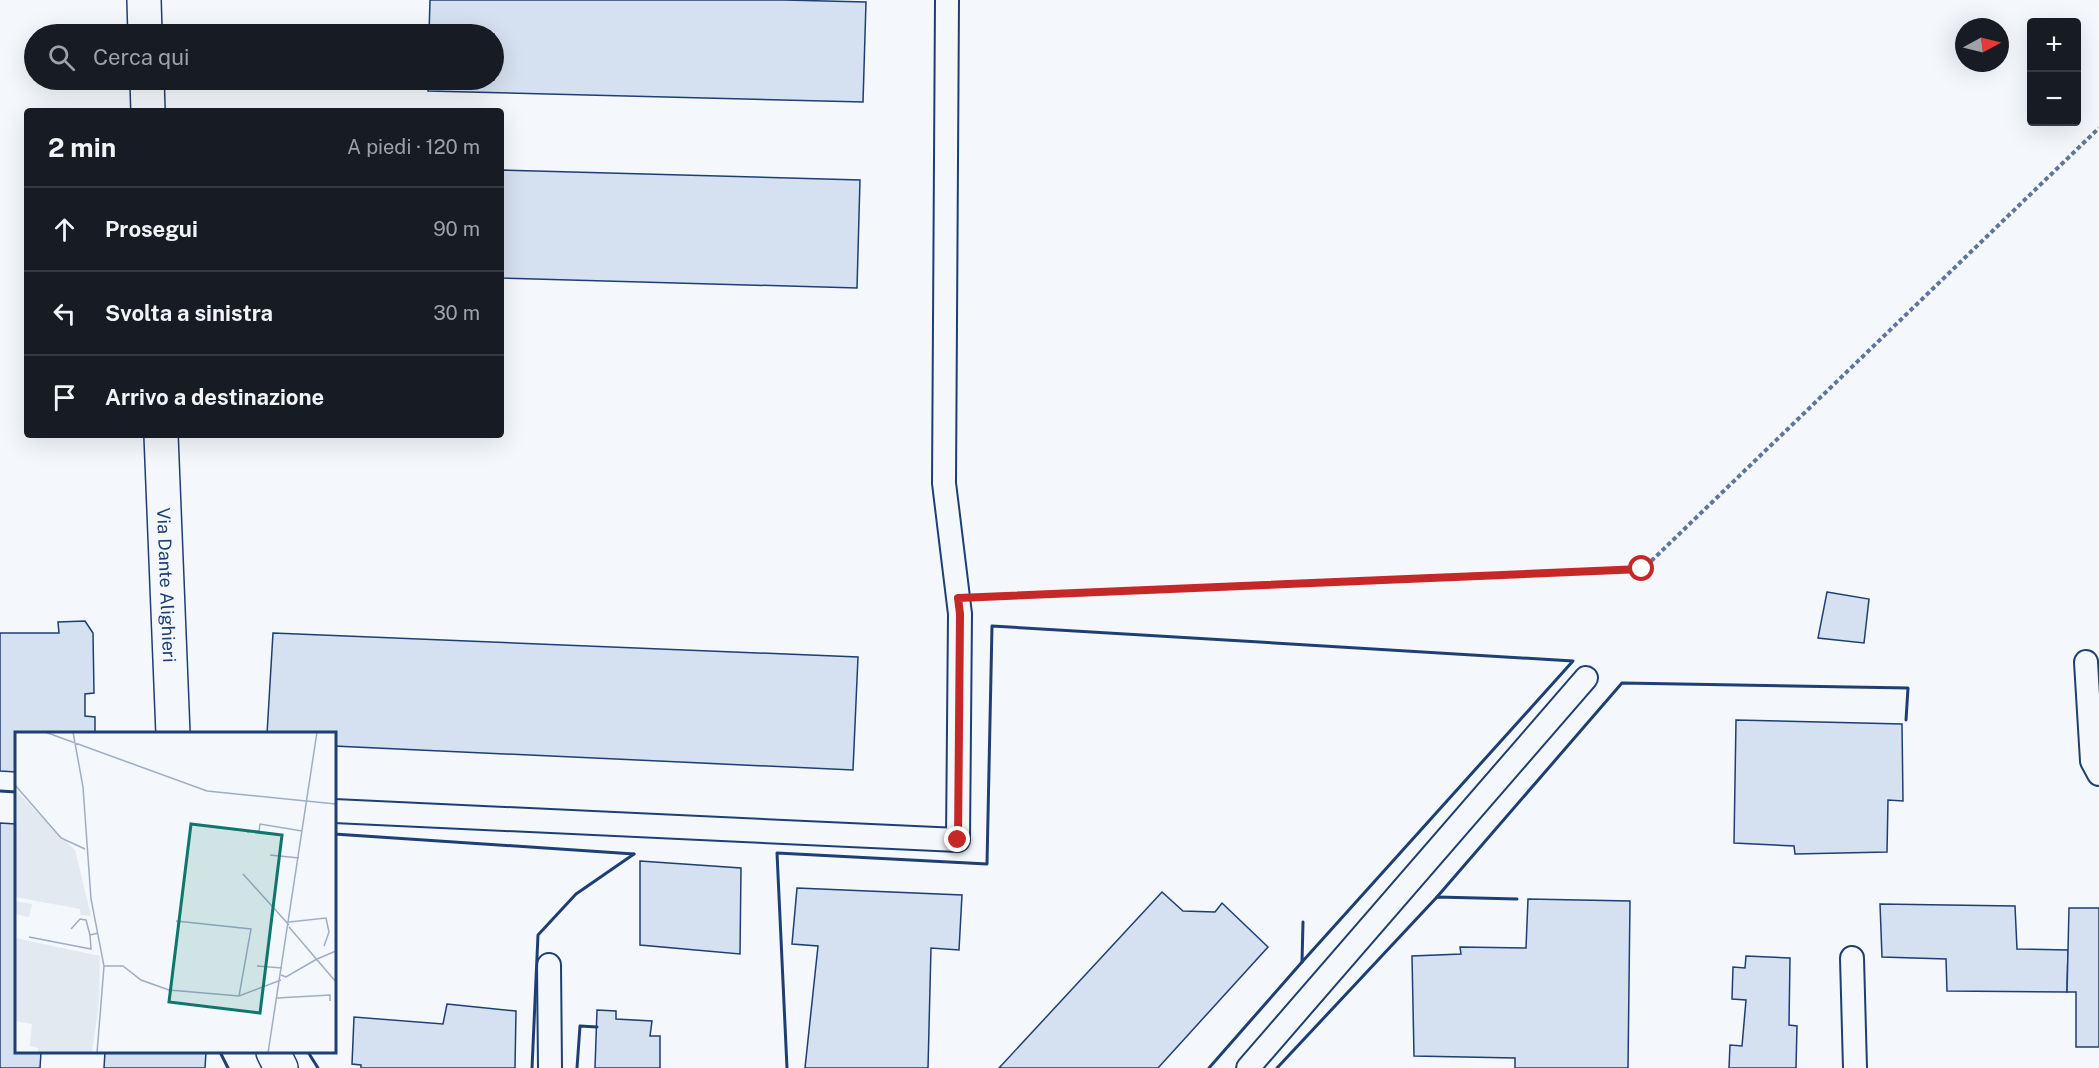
<!DOCTYPE html>
<html lang="it">
<head>
<meta charset="utf-8">
<style>
	:root { --surface:#171b24; --page:#242831; --text:#f1f3f6; --muted:#9ea1a6; --line:#363941 }
	body { margin:0; font-family:"Public Sans",sans-serif; background:var(--page); color:var(--text) }
	.controls { position:absolute; right:18px; top:18px; display:grid; overflow:hidden; border-radius:6px; box-shadow:0 6px 24px #0002 }
	.controls button { width:54px; height:54px; display:grid; place-items:center; padding:0; border:0; border-bottom:2px solid var(--line); background:var(--surface); color:var(--text); font:30px sans-serif }
	.compass { position:absolute; left:1955px; top:18px; width:54px; height:54px; border-radius:50%; background:var(--surface); box-shadow:0 6px 24px #0002; rotate:83deg }
	.stop { position:absolute; width:18px; height:18px; margin:-14px; border:4px solid #c62828; border-radius:50%; background:#fff }
	.stop.end { background:#c62828; border-color:#fff; box-shadow:0 2px 6px #0008 }
	.list { margin:0; padding:0; list-style:none }
	h2 { display:flex; justify-content:space-between; align-items:center; height:78px; margin:0; padding:0 24px; font-size:26px }
	h2 small { font-size:20px; font-weight:400; color:var(--muted) }
	.list li { display:grid; grid-template-columns:39px 1fr auto; gap:18px; align-items:center; box-sizing:border-box; height:84px; padding:0 24px; border-top:2px solid var(--line) }
	.list b { display:block; font-size:22px; white-space:nowrap }
	.list em { font-size:20px; font-style:normal; color:var(--muted) }
	.icon { flex:none; width:33px; height:33px; fill:none; stroke:currentColor; stroke-width:2; stroke-linecap:round; stroke-linejoin:round }
	.map { position:relative; flex:none; width:2099px; height:1068px; overflow:hidden }
	.search { position:absolute; background:var(--surface); box-shadow:0 6px 24px #0002; left:24px; top:24px; width:480px; height:66px; display:flex; align-items:center; gap:15px; box-sizing:border-box; padding:0 21px; border-radius:33px; color:var(--muted); font-size:22px }
	.panel { position:absolute; background:var(--surface); box-shadow:0 6px 24px #0002; left:24px; top:108px; width:480px; height:330px; border-radius:6px }
	.map>svg:first-child { display:block }
	.building { fill:#d5e0f0; stroke:#1d3f73; stroke-width:1.5 }
	.lines { fill:none; stroke-linecap:round; stroke-linejoin:round }
	.service-casing { stroke:#1d3f73; stroke-width:26 }
	.minor-casing { stroke:#1d3f73; stroke-width:36 }
	.path { stroke:#5e769c; stroke-width:4; stroke-dasharray:4.5 3; stroke-linecap:butt }
	.service { stroke:#f4f7fb; stroke-width:22 }
	.minor { stroke:#f4f7fb; stroke-width:33 }
	.wall { stroke:#1d3f73; stroke-width:3 }
	.route { stroke:#c62828; stroke-width:8 }
	.labels { text-anchor:middle; dominant-baseline:central; stroke-width:4.5; stroke-linejoin:round; paint-order:stroke }
	.street-label { font-size:18px; fill:#1d3f73; stroke:#f4f7fb }
	.inset-road { fill:none; stroke:#9eadc5; stroke-width:1.5 }
	.view { fill:#0f766e; fill-opacity:0.15; stroke:#0f766e; stroke-width:3 }
	.inset-edge { fill:none; stroke:#1d3f73; stroke-width:3 }
</style>
</head>
<body>
<div class="map">
<svg width="2099" height="1068" viewBox="0 0 2099 1068">
	<rect width="100%" height="100%" fill="#f4f7fb"/>
	<g class="building">
		<path d="M430,0H785L866,2L863,102L428,91V80H494V34H429Z"/>
		<path d="M501,170L860,180L857,288L501,278Z"/>
		<path d="M1827,592L1869,599L1864,643L1818,638Z"/>
		<path d="M85,621L93,633L94,693L85,694V716L95,717V734H16V772L0,771V633H59L58,622Z"/>
		<path d="M273,633L858,657L853,770L334,746V734H267Z"/>
		<path d="M1736,720L1902,724L1903,801L1888,800L1887,852L1795,854L1794,846L1734,843Z"/>
		<path d="M0,823L16,824V1052H41L40,1068H0Z"/>
		<path d="M640,861L741,868L740,954L640,945Z"/>
		<path d="M797,888L962,895L959,950L931,948L928,1068H805L818,946L792,944Z"/>
		<path d="M1162,892L1183,911L1215,912L1222,903L1268,947L1158,1068H999Z"/>
		<path d="M1528,899L1630,901L1628,1068H1515V1058L1414,1056L1412,956L1461,954L1460,947L1526,948Z"/>
		<path d="M1880,904L2015,906L2017,949L2068,950L2067,992L1947,991L1946,959L1882,957Z"/>
		<path d="M2069,908H2099V1047H2076V992H2067Z"/>
		<path d="M1746,956L1790,958L1789,1025L1797,1026L1796,1068H1729L1730,1045L1742,1046L1746,1000L1732,999L1733,967L1745,968Z"/>
		<path d="M447,1004L516,1011L515,1068H361V1065L352,1064L354,1017L443,1024Z"/>
		<path d="M597,1010L616,1011V1019L652,1021L650,1036H660V1068H595Z"/>
		<path d="M105,1052H206L205,1068H104Z"/>
	</g>
	<g class="lines">
		<defs>
			<g id="service">
				<path d="M2086,662L2092,761L2099,774"/>
				<path d="M334,811L958,840L960,614L944,483L947,0"/>
				<path d="M1852,958L1855,1068"/>
				<path d="M549,965L550,1068"/>
				<path d="M1248,1068L1586,678"/>
			</g>
			<g id="minor">
				<path d="M144,0L145,34"/>
				<path d="M147,80L148,111"/>
				<path id="s1" d="M161,435L173,734"/>
				<path d="M273,1052L281,1068"/>
			</g>
		</defs>
		<use href="#service" class="service-casing"/>
		<use href="#minor" class="minor-casing"/>
		<path class="path" d="M995,596L1643,569L2099,128"/>
		<use href="#service" class="service"/>
		<use href="#minor" class="minor"/>
		<g class="wall">
			<path d="M0,791L16,792"/>
			<path d="M334,834L634,854"/>
			<path d="M1437,897L1622,683L1908,688L1906,720"/>
			<path d="M220,1052L228,1068"/>
			<path d="M308,1052L318,1068"/>
			<path d="M532,1068L538,935L576,894L634,854"/>
			<path d="M577,1068L580,1026L597,1027"/>
			<path d="M787,1068L777,853L987,864L992,626L1573,661L1302,962L1303,922"/>
			<path d="M1209,1068L1302,962"/>
			<path d="M1277,1068L1437,897L1517,899"/>
		</g>
	</g>
	<g class="lines">
		<path class="route" d="M958,840L960,614L958,598L1642,569"/>
	</g>
	<g class="labels">
		<g class="street-label">
			<text stroke="none"><textPath href="#s1" startOffset="150">Via Dante Alighieri</textPath></text>
		</g>
	</g>
	<g transform="translate(15 732)">
		<rect width="321" height="321" fill="#f4f7fb"/>
		<path d="M2,60L60,118L76,184L66,183L65,177L0,165ZM0,169L17,172L14,185L0,182ZM0,206L85,224L84,270L77,321H23V316L15,314L17,292L0,289Z" fill="#e3e9f0"/>
		<path class="inset-road" d="M30,0L192,59L321,72M58,0L68,55L76,167L89,234L82,321M0,53L46,106L70,117M232,100L244,99L245,92L287,99M255,123L284,126M228,142L274,193M161,189L236,197L224,264M274,190L311,186L314,200L309,214M274,195L321,250M56,197L65,187L71,188L75,203M14,205L76,217L75,203L83,201M302,227L321,219M89,234H108L126,248L154,258L224,264L266,248M242,234L267,236M266,243L271,245L302,227M262,266L315,263V269M253,321L302,0"/>
		<path class="view" d="M176,92L267,103L245,281L154,270Z"/>
		<rect width="321" height="321" class="inset-edge"/>
	</g>
</svg>
<div class="controls">
<button>+</button>
<button>−</button>
</div>
<svg class="compass" viewBox="-18 -18 36 36"><path d="M0-13l5 13h-10z" fill="#e53935"/><path d="M0 13l5-13h-10z" fill="#9ea1a6"/></svg>
<div class="stop" style="left:1642px;top:569px"></div>
<div class="stop end" style="left:958px;top:840px"></div>
<div class="search"><svg class="icon" aria-label="search" viewBox="0 0 24 24"><circle cx="10" cy="10" r="6"/><path d="M15 15l6 6"/></svg>Cerca qui</div>
<section class="panel">
<h2>2 min<small>A piedi · 120 m</small></h2>
<ul class="list">
<li><svg class="icon" aria-label="ahead" viewBox="0 0 24 24"><path d="M12 20V5M6 11l6-6 6 6"/></svg><div><b>Prosegui</b></div><em>90 m</em></li>
<li><svg class="icon" aria-label="left" viewBox="0 0 24 24"><path d="M17 20v-9H6M10 6l-5 5 5 5"/></svg><div><b>Svolta a sinistra</b></div><em>30 m</em></li>
<li><svg class="icon" aria-label="arrive" viewBox="0 0 24 24"><path d="M6 21V4h12l-3 4 3 4H6"/></svg><div><b>Arrivo a destinazione</b></div></li>
</ul>
</section>
</div>
</body>
</html>
